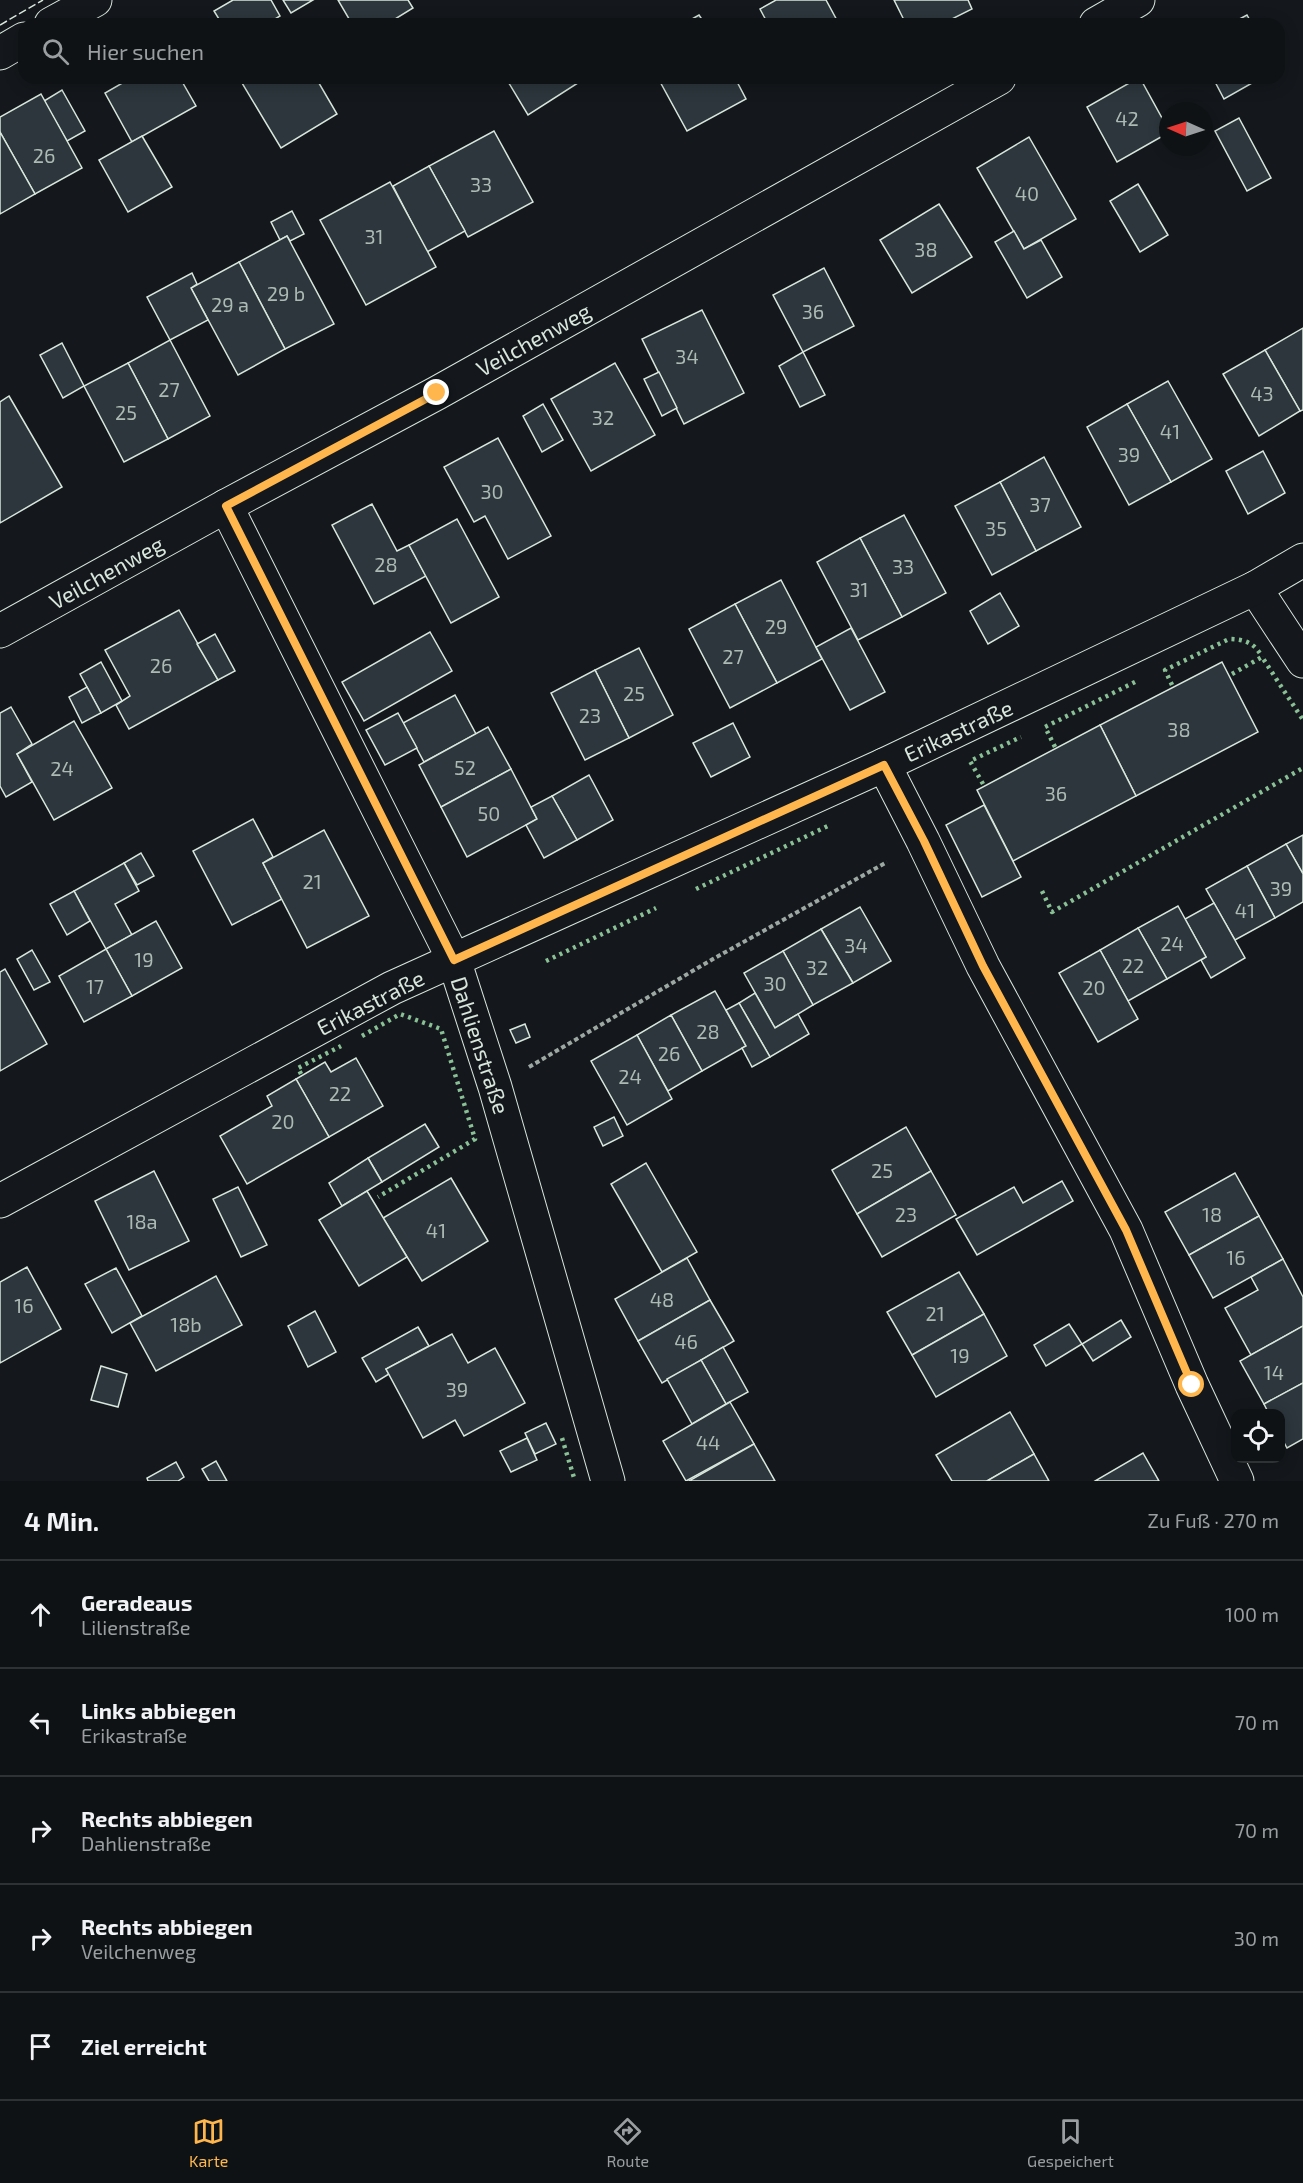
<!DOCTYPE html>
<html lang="de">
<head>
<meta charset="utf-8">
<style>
	:root { --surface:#0f1215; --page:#1d2022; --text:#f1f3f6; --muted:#9b9ea0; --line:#2f3234; --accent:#ffb74d }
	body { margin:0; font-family:"Exo 2",sans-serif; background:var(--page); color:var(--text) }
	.controls { position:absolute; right:18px; bottom:18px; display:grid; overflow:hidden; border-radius:12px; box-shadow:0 3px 15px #0003 }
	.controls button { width:54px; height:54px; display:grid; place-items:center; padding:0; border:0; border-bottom:2px solid var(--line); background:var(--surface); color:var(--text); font:30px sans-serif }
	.compass { position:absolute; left:1159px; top:102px; width:54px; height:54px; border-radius:50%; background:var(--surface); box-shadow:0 3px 15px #0003; rotate:273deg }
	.stop { position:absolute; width:18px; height:18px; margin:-14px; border:4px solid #ffb74d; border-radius:50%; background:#fff }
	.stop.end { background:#ffb74d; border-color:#fff; box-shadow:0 2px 6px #0008 }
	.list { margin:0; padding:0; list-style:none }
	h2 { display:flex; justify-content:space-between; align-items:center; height:78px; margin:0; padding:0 24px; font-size:26px }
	h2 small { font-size:20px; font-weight:400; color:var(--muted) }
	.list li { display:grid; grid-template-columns:39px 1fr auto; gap:18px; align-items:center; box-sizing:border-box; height:108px; padding:0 24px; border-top:2px solid var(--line) }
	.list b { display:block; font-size:22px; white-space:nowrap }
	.list p { margin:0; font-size:20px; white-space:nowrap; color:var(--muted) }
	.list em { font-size:20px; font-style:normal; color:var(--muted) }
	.icon { flex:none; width:33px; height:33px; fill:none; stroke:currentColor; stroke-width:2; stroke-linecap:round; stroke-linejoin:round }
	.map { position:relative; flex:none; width:1303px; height:1481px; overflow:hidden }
	.search { position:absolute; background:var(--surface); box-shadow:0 3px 15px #0003; left:18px; right:18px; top:18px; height:66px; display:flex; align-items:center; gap:15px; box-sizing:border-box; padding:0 21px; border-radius:18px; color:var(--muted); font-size:22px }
	.sheet { height:618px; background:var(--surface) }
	nav { display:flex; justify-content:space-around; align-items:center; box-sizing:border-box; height:84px; border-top:2px solid var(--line); background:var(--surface); font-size:16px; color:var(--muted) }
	nav a { display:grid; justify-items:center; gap:3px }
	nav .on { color:var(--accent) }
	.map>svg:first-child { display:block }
	.building { fill:#2c363c; stroke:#d8e6dc; stroke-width:1.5 }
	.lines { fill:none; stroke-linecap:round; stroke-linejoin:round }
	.street-casing { stroke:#d8e6dc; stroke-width:35 }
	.path { stroke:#9da8a2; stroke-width:4; stroke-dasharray:4.5 3; stroke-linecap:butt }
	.street { stroke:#14181c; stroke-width:33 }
	.hedge { stroke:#8ac095; stroke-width:4.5; stroke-dasharray:3 4.5; stroke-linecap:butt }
	.fence { stroke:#d8e6dc; stroke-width:1.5; stroke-dasharray:8 3; stroke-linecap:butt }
	.route { stroke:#ffb74d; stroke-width:8 }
	.labels { text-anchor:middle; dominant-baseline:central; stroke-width:4.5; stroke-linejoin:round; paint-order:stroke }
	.number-label { font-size:20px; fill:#adbab4 }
	.street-label { font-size:22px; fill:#d8e6dc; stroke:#14181c }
</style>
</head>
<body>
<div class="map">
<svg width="1303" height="1481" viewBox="0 0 1303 1481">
	<rect width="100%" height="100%" fill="#14181c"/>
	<g class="building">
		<path d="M233,0H271L280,16L270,22L272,24H222L214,11Z"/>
		<path d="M283,0H313L291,13Z"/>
		<path d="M338,0H408L413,8L387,24H352Z"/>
		<path d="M776,0H826L839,24H768L760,9Z"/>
		<path d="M894,0H968L972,9L942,24H906Z"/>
		<path d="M699,15L705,24H683Z"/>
		<path d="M1247,15L1252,24H1230Z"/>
		<path d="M131,78H180L196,106L132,142L105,93Z"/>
		<path d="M239,78H316L337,114L281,148Z"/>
		<path d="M509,78H579L581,81L528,115L507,80Z"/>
		<path d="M658,78H735L746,99L687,131Z"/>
		<path d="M1138,78H1140L1168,129V133L1117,162L1087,107Z"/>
		<path d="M1213,78H1261L1224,99Z"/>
		<path d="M62,90L85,131L67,141L44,101Z"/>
		<path d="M41,94L82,168L35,194L0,132V117Z"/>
		<path d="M1239,118L1271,178L1247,191L1215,131Z"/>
		<path d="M494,131L533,202L468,237L429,166Z"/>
		<path d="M0,132L35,194L0,214Z"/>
		<path d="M142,136L172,187L128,212L99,160Z"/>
		<path d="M1029,137L1076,219L1024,249L977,168Z"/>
		<path d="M429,166L465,231L427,252L393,186Z"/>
		<path d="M390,182L436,267L366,305L320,220Z"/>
		<path d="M1138,184L1168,235L1140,252L1110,201Z"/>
		<path d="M939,204L972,257L912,293L880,240Z"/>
		<path d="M292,211L304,234L290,241L287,236L280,240L271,222Z"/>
		<path d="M1014,231L1024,249L1041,240L1062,277L1027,298L995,242Z"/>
		<path d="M287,236L334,324L285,349L239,262Z"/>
		<path d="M239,262L285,349L238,375L191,288Z"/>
		<path d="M824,268L854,326L803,352L773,295Z"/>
		<path d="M192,273L197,284L191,288L208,320L170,340L147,297Z"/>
		<path d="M702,310L744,393L684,424L642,339Z"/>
		<path d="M1303,328V410L1300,411L1265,350Z"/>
		<path d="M170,340L210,416L168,439L128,363Z"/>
		<path d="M62,343L84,386L63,398L40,355Z"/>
		<path d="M1265,350L1300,411L1259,436L1223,374Z"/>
		<path d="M803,352L825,395L800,407L779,366Z"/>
		<path d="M128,363L168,439L124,462L84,386Z"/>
		<path d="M615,363L655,435L591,471L551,399Z"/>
		<path d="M659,372L677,408L662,416L644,379Z"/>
		<path d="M1168,381L1212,459L1171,482L1127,404Z"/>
		<path d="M9,396L62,487L0,523V402Z"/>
		<path d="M543,404L563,440L542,452L523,416Z"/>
		<path d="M1127,404L1171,482L1129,505L1087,427Z"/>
		<path d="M498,438L551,536L508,559L485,516L474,522L444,467Z"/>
		<path d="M1263,451L1285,493L1248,514L1226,471Z"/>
		<path d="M1044,457L1081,527L1036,551L1000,482Z"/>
		<path d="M1000,482L1036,551L992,575L955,506Z"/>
		<path d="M372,504L397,551L409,545L426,576L374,604L332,525Z"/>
		<path d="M904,515L946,593L902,617L860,538Z"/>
		<path d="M457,519L499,597L451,623L409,545Z"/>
		<path d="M860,538L902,617L858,640L817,562Z"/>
		<path d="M781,580L822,659L777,683L735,604Z"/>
		<path d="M1000,593L1019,626L988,644L970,611Z"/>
		<path d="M735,604L777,683L730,708L689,629Z"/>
		<path d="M179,610L218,680L129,729L116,705L130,696L105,650Z"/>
		<path d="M851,628L885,692L850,710L816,647Z"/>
		<path d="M430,632L452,671L364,721L342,682Z"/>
		<path d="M215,634L235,671L218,680L197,644Z"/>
		<path d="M639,648L673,715L629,738L595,670Z"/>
		<path d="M101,662L122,701L101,713L80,674Z"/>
		<path d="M1222,662L1258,732L1136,796L1100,725Z"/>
		<path d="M595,670L629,738L585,760L551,693Z"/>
		<path d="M87,687L101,713L82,723L69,697Z"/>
		<path d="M455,695L476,734L424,762L403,723Z"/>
		<path d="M11,707L32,744L17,754L32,782L6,797L0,786V713Z"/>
		<path d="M398,713L417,748L385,765L366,730Z"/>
		<path d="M74,721L112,788L54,820L17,754Z"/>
		<path d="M733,723L750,757L711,777L693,743Z"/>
		<path d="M1100,725L1136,796L1013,861L977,790Z"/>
		<path d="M488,727L511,769L441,807L419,765Z"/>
		<path d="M511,769L537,819L467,857L441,807Z"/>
		<path d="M589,775L613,820L577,840L552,796Z"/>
		<path d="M552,796L577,840L544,858L526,825L537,819L531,807Z"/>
		<path d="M984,805L1021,877L982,897L946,825Z"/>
		<path d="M253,819L273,857L263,863L282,899L232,925L193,851Z"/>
		<path d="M324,830L369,916L307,948L263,863Z"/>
		<path d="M1303,835V874L1286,844Z"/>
		<path d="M1286,844L1303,874V902L1275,918L1247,866Z"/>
		<path d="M141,853L154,876L137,885L124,863Z"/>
		<path d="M124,863L139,891L115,904L132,935L106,949L74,891Z"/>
		<path d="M1247,866L1275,918L1235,940L1206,889Z"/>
		<path d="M74,891L90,921L67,935L50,904Z"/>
		<path d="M1214,903L1245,958L1211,978L1201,960L1206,957L1185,919Z"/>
		<path d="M1178,906L1206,957L1167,979L1138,928Z"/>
		<path d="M860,907L891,961L853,983L821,929Z"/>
		<path d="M156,921L182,968L132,996L106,949Z"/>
		<path d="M1138,928L1167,979L1128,1001L1100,950Z"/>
		<path d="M821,929L853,983L813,1005L783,951Z"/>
		<path d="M106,949L132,996L84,1022L59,976Z"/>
		<path d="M32,950L50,982L34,990L17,959Z"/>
		<path d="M1100,950L1138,1019L1098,1042L1059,973Z"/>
		<path d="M783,951L813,1005L775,1028L744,973Z"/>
		<path d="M5,969L47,1044L0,1071V972Z"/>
		<path d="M715,991L746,1046L702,1071L671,1015Z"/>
		<path d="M755,993L775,1028L798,1014L809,1034L770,1057L739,1003Z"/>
		<path d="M739,1003L770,1057L752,1067L742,1048L746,1046L726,1010Z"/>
		<path d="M671,1015L702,1071L668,1091L637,1035Z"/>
		<path d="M525,1024L530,1037L516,1043L510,1030Z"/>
		<path d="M637,1035L672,1099L627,1125L591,1061Z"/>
		<path d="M356,1058L383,1106L329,1137L296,1079L325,1062L331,1072Z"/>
		<path d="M296,1079L329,1137L247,1184L220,1136L272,1106L267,1096Z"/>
		<path d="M614,1117L623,1136L603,1146L594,1127Z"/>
		<path d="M425,1124L439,1147L382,1182L368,1158Z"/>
		<path d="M906,1127L931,1171L857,1214L832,1170Z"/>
		<path d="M368,1158L382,1182L342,1206L329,1183Z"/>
		<path d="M646,1163L697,1252L662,1272L611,1184Z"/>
		<path d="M154,1171L189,1241L129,1270L95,1201Z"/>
		<path d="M931,1171L956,1215L882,1257L857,1214Z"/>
		<path d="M1235,1173L1259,1216L1189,1255L1165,1212Z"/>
		<path d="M451,1178L488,1241L422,1281L383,1218Z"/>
		<path d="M1062,1181L1073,1201L977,1255L956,1219L1014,1187L1023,1203Z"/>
		<path d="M238,1187L267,1245L241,1257L213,1199Z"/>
		<path d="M367,1191L407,1257L359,1286L319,1220Z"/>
		<path d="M1259,1216L1283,1259L1213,1298L1189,1255Z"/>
		<path d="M687,1258L710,1300L638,1341L615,1299Z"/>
		<path d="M1283,1259L1303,1297V1326L1251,1355L1225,1308L1258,1290L1251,1277Z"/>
		<path d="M27,1267L61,1329L0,1363V1282Z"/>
		<path d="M116,1268L142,1316L112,1333L85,1284Z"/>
		<path d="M959,1272L984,1314L912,1355L887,1312Z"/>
		<path d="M216,1276L242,1325L156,1371L130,1323Z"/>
		<path d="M710,1300L734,1341L662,1383L638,1341Z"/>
		<path d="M315,1311L336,1352L308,1367L288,1326Z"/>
		<path d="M984,1314L1007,1356L936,1397L912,1355Z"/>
		<path d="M1121,1320L1131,1337L1093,1361L1082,1344Z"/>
		<path d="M1069,1324L1082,1344L1046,1366L1034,1345Z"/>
		<path d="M1303,1326V1383L1264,1404L1240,1361Z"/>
		<path d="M418,1327L429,1346L386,1369L389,1374L376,1382L362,1358Z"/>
		<path d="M452,1334L468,1363L495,1348L525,1403L464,1436L455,1420L423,1438L386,1369Z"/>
		<path d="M723,1347L748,1392L726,1404L701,1360Z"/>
		<path d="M701,1360L726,1404L692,1424L667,1379Z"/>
		<path d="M101,1366L127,1374L118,1407L91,1400Z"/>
		<path d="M1303,1383V1439L1287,1448L1280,1435V1414H1269L1264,1404Z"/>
		<path d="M730,1402L754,1444L686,1481L663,1441Z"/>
		<path d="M1010,1412L1034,1454L987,1481H952L936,1455Z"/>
		<path d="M546,1423L556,1444L535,1454L525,1433Z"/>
		<path d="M527,1438L537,1460L511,1472L500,1451Z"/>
		<path d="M754,1444L775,1481H689Z"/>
		<path d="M1143,1453L1159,1481H1095Z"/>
		<path d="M1034,1454L1049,1481H987Z"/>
		<path d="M216,1461L227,1481H209L202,1469Z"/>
		<path d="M176,1462L184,1477L178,1481H148L147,1478Z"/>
	</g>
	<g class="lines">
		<defs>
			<g id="street">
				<path d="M51,24L95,0"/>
				<path d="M1096,24L1138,0"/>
				<path d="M0,53L24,39"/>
				<path d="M226,506L454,960L495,1087L608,1481"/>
				<path d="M1255,588L1303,661"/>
				<path d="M0,631L226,506L437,393L999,78"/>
				<path d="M884,765L923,841L983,966L1126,1230L1192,1385L1237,1481"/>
				<path d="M0,1201L392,988L884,765L1255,588L1303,560"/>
			</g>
		</defs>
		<use href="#street" class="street-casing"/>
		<path class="path" d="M529,1067L713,959L887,862"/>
		<use href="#street" class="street"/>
		<g class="hedge">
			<path d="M1232,674L1262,657L1303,720"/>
			<path d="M1172,685L1165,670L1229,639C1244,639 1255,643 1262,657"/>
			<path d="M1055,747L1045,727L1139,680"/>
			<path d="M983,784L970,761L1021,737"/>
			<path d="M696,889L830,825"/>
			<path d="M1042,891L1052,912L1303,768"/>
			<path d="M546,961L656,908"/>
			<path d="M362,1036L400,1014L441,1029L475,1139L378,1197"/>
			<path d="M301,1074L298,1068L341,1046"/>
			<path d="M562,1438L575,1481"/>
		</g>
		<path class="fence" d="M0,25L43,0"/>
	</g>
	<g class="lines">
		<path class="route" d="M437,393L226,506L454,960L884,765L924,841L983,966L1126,1230L1192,1385"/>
	</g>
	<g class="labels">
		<g class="number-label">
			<text x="1127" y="118">42</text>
			<text x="44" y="155">26</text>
			<text x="481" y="184">33</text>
			<text x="1027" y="193">40</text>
			<text x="374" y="236">31</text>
			<text x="926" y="249">38</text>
			<text x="286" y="293">29 b</text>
			<text x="230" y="304">29 a</text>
			<text x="813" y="311">36</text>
			<text x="687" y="356">34</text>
			<text x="169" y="389">27</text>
			<text x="1262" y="393">43</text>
			<text x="126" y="412">25</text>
			<text x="603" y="417">32</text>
			<text x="1170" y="431">41</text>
			<text x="1129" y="454">39</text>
			<text x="492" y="491">30</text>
			<text x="1040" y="504">37</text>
			<text x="996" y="528">35</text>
			<text x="386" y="564">28</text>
			<text x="903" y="566">33</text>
			<text x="859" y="589">31</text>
			<text x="776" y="626">29</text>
			<text x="733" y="656">27</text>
			<text x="161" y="665">26</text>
			<text x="634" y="693">25</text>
			<text x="590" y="715">23</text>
			<text x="1179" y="729">38</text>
			<text x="465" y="767">52</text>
			<text x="62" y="768">24</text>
			<text x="1056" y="793">36</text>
			<text x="489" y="813">50</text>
			<text x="312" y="881">21</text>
			<text x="1281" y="888">39</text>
			<text x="1245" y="910">41</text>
			<text x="1172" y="943">24</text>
			<text x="856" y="945">34</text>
			<text x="144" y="959">19</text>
			<text x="1133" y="965">22</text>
			<text x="817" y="967">32</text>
			<text x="775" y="983">30</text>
			<text x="95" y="986">17</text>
			<text x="1094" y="987">20</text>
			<text x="708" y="1031">28</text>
			<text x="669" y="1053">26</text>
			<text x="630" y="1076">24</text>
			<text x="340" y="1093">22</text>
			<text x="283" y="1121">20</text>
			<text x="882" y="1170">25</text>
			<text x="906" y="1214">23</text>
			<text x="1212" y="1214">18</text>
			<text x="142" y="1221">18a</text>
			<text x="436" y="1230">41</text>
			<text x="1236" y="1257">16</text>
			<text x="662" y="1299">48</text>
			<text x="24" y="1305">16</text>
			<text x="935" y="1313">21</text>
			<text x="186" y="1324">18b</text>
			<text x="686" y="1341">46</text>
			<text x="960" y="1355">19</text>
			<text x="1274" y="1372">14</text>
			<text x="457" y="1389">39</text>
			<text x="708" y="1442">44</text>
		</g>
		<g class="street-label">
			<text transform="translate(533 339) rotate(-29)">Veilchenweg</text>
			<text transform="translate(106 572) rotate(-29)">Veilchenweg</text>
			<text transform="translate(958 730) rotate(-25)">Erikastraße</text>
			<text transform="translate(370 1002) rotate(-27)">Erikastraße</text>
			<text transform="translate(481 1045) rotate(72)">Dahlienstraße</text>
		</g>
	</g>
</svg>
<div class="controls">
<button><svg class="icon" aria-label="locate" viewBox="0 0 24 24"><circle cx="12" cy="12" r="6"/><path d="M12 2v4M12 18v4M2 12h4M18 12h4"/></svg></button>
</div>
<svg class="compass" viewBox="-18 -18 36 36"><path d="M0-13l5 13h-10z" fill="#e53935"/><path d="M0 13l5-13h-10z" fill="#9b9ea0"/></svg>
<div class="stop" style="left:1192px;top:1385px"></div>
<div class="stop end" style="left:437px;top:393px"></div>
<div class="search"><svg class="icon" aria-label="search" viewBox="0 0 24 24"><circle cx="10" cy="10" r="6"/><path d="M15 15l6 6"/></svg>Hier suchen</div>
</div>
<section class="sheet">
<h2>4 Min.<small>Zu Fuß · 270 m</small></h2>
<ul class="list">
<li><svg class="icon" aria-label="ahead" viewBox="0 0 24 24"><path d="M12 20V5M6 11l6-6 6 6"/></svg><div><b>Geradeaus</b><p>Lilienstraße</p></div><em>100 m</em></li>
<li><svg class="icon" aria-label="left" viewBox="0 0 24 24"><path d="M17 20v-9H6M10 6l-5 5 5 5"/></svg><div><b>Links abbiegen</b><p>Erikastraße</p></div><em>70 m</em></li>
<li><svg class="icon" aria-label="right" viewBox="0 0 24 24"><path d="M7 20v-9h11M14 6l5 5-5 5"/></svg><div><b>Rechts abbiegen</b><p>Dahlienstraße</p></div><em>70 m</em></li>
<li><svg class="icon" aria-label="right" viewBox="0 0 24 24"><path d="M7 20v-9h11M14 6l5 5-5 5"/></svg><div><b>Rechts abbiegen</b><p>Veilchenweg</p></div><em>30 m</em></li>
<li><svg class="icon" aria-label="arrive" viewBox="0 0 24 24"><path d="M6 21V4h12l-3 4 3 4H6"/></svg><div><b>Ziel erreicht</b></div></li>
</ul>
</section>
<nav>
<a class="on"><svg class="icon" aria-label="map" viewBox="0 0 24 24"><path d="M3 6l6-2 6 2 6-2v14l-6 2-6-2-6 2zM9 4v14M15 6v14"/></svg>Karte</a>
<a><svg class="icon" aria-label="directions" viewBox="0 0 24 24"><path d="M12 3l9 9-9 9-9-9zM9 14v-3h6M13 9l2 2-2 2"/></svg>Route</a>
<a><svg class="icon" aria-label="saved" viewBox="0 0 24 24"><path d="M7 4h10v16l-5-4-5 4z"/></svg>Gespeichert</a>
</nav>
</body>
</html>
